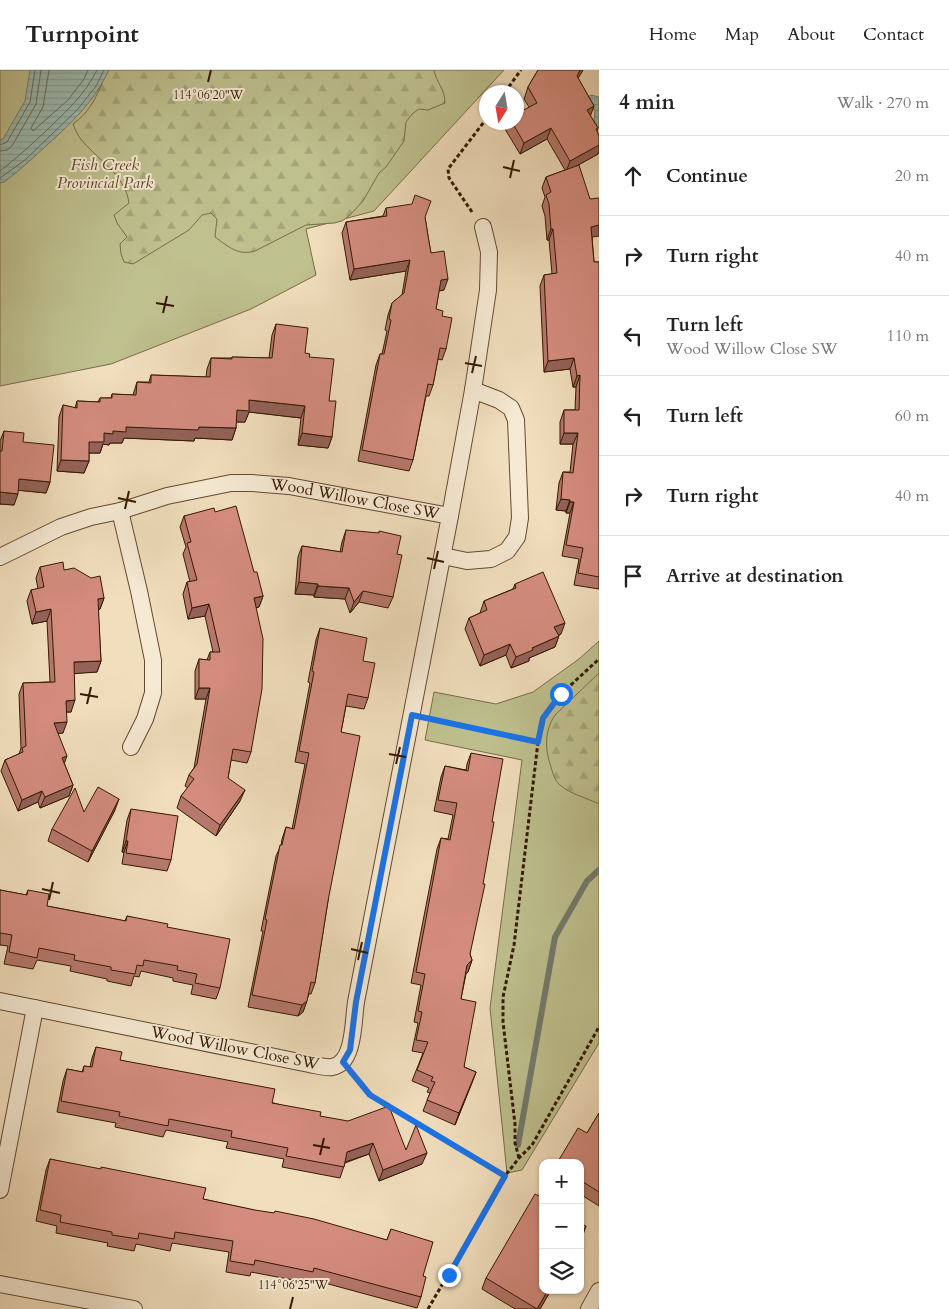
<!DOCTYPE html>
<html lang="en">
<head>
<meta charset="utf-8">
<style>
	:root { --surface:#fff; --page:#f2f2f2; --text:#222; --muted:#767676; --line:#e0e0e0 }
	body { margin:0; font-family:Cardo,serif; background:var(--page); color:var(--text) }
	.controls { position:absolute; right:15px; bottom:15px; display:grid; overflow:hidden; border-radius:10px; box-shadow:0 1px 4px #0004 }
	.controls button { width:45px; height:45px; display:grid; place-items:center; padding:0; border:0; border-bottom:1px solid var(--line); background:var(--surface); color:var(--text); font:25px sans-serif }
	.compass { position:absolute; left:479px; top:15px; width:45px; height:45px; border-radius:50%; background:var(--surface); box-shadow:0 1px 4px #0004; rotate:191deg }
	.stop { position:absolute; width:15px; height:15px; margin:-11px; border:4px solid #1a73e8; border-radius:50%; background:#fff }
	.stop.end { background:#1a73e8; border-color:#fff; box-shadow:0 1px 5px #0008 }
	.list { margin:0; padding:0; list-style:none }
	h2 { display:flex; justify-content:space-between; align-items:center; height:65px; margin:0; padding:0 20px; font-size:21px }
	h2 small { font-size:16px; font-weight:400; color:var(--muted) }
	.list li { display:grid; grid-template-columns:32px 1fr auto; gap:15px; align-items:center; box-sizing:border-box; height:80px; padding:0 20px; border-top:1px solid var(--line) }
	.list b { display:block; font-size:19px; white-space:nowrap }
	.list p { margin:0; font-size:16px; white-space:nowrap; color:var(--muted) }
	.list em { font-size:16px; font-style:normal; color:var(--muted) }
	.icon { flex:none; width:28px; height:28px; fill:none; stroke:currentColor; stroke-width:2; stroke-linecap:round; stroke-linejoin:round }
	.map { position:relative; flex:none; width:599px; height:1239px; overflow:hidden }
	header { display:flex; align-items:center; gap:30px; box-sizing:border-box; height:70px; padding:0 25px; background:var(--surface); border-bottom:1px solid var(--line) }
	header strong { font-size:24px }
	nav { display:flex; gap:28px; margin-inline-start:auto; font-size:18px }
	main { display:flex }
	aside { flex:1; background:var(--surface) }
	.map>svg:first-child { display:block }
	.green { fill:#bec08e; stroke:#7a6c48 }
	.forest { fill:url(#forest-firs); stroke:#7a6c48 }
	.water { fill:url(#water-rules); stroke:#727a6c }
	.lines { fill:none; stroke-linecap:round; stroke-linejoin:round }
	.shore { stroke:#686a5a; stroke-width:1 }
	.stream { stroke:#727a6c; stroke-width:6 }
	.street-casing { stroke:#644a30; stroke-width:18 }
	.path { stroke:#351801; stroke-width:3; stroke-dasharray:4 2.5; stroke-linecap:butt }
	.street { stroke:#f6ead4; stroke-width:16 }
	.wall { fill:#b6786d; stroke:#351801 }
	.shaded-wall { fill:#946259; stroke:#351801 }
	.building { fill:#d48c7f; stroke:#351801 }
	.route { stroke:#1a73e8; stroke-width:6 }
	.ticks { fill:none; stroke:#351801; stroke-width:2 }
	.labels { text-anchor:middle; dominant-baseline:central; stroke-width:4; stroke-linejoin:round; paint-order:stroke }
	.park-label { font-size:16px; font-style:italic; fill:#5e4a2b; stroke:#f6ead4 }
	.street-label { font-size:16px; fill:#351801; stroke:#f6ead4 }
	.ticks-label { font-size:12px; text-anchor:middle; fill:#351801; stroke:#f6ead4; stroke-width:4; stroke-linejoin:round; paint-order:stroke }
</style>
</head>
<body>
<header>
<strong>Turnpoint</strong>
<nav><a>Home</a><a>Map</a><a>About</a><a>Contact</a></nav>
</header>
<main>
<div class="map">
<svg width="599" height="1239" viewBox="0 0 599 1239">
	<defs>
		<pattern id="forest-firs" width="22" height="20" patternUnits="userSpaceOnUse" patternTransform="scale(1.25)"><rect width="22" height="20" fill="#bec08e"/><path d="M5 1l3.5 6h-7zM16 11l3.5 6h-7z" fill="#a4a479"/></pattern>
		<pattern id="water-rules" width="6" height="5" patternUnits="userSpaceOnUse" patternTransform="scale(1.25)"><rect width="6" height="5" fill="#9bbcb3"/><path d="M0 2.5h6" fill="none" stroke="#86a198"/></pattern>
	</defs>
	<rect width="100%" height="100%" fill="#f1debd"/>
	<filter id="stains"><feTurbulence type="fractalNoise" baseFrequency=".004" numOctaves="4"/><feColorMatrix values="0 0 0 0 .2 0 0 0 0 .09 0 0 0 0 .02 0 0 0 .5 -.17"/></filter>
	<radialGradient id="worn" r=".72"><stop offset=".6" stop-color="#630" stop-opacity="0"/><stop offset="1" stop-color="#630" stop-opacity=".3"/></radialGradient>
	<g class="green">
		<path d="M0,0H504L374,141L306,159L316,205L251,239L111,294L0,316Z"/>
		<path d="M599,571V973L522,1100L507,1103L490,938L522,690L425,670L434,622L496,634L533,622L579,589Z"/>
	</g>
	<g class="forest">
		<path d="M107,0H434C436,13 445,18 445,33L428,40L419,39L412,44L406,52L404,71L386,97L379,103L363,131L350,145L342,151L334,153L306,155L255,181C238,186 229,177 215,167L217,149L211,143L202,145L189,160L133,194L124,192L121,184L120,174L127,167L117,153L114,145L129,133C125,104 96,89 80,68C77,64 75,59 73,54C92,41 99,21 107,0Z"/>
		<path d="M599,603V734C587,728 570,724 560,715C555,711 553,704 551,697C545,679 544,662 555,645Z"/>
	</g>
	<g class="water">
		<path d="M30,0H109C94,30 81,43 57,66C38,83 24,97 4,112L0,113V70L3,69L25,31Z"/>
		<path d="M591,25L599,27V58L594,52L595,40L586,35L588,27Z"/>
	</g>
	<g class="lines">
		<g class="shore">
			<path d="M49,0L43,37L31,58L33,61L68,30L84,9L88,0"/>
			<path d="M0,75L7,72L30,32L35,0"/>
			<path d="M0,81L7,80L12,76L36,34L41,0"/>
			<path d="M0,101C17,88 32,74 47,60C67,40 84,26 97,0"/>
			<path d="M0,108L25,90L78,39L96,16L104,0"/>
		</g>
		<path class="stream" d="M518,1075L555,867L587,811L599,800"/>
		<defs>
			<g id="street">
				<path d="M120,441L139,521L153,590V623L145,649L131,677"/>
				<path d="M450,446L473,320L488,220L489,182L483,157"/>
				<path d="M443,486L467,491L491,489L507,481L517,467L520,448L516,350L511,338L499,330L473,320"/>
				<path id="s1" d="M0,487L61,457L91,447L120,441L167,426L231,413H252L289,416L450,446L356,932C353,949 355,994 332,997C325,998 316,995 309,994L0,931"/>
				<path d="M0,1120L35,938"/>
				<path d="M0,1214L134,1239"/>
				<path d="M589,1239L599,1221"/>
			</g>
		</defs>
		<use href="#street" class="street-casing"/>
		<g class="path">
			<path d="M505,22L521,0"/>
			<path d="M472,142L449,108L448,99L487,48"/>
			<path d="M429,649L538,672"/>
			<path d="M353,1004L370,1025L505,1106"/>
			<path d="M519,1088L515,1073V1054L503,952V927L514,875L538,672L543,648L561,624L599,589"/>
			<path d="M428,1239L505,1106L519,1088L532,1075L599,957"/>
		</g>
		<use href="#street" class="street"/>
	</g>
	<g class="wall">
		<path d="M538,0H583L578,8L594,36L590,45L598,58L597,61L599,66V82L598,84L578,95L592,167L594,192H599V519L574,515L579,489L562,486L570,443H566V441L556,440L559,413L563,402H570L573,374H560V352L564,340H575L576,317H573L570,299L544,302L540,216L544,205L552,204L549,170H547L545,146L542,136L545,127L542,118L546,107L565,100L547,69L520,84L505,59L508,52H516L529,37L524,29L528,17Z"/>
		<path d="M386,138L425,147L429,172L431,183L444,220L439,221L436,239L442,246L446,279L442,290L438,289L433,315L429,326H426L413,390L409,401L358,391L376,295L380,284H382L387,261L385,260L388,245L392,233L402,225L406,201L350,210L342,163L346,152L383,146Z"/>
		<path d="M276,254L309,287L329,331L332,367L328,378L298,375L301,348L249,342L245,352H236V358L232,370L195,368L194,371L124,368L122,373H110L109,375L103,374L100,383H89V391L84,403L57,401L59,347L63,335L75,338L77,331L98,332L100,328H111L112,324L133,325L137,312H149L151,305L206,307L207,299L211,288H231L232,287L269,288L272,265Z"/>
		<path d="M4,361L23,372L50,412L46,423L18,420L14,435L0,434V371Z"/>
		<path d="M215,442L254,502L263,526L259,537L256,538L251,682L247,693L231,690L228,708L240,731L216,766L177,738L181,726L188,718L185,716L189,705L194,698L206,629H195V601L199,589L207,590L210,582H213L205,546L188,549L183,524L187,512H190L183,484L186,477L180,457L184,446Z"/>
		<path d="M346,460L397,484L393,527L388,538L359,532L350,543L345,529L314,527V525L295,524L298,487L302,476L340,482L342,472Z"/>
		<path d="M40,497L64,500L104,528L100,539L98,540L101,591L97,602L74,603L71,642H66L63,663H58L64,693L73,715L69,726L40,738L38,732L18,741L1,701L5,690L19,684L21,678L19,624L23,613L50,612L47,551L32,554L27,531L31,520L38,519L36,508Z"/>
		<path d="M515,514L561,564L559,565L555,577L529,588V591L511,598L506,585L480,596L465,559L469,548L480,543L484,531L513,519Z"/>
		<path d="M320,558L363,591L368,628L364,639L346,636L341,662L328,831L315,913L311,924H309L303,942L298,946L248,937L263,861H261L276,786L281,775L282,769L286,757L292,759L305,694L295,692L310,613L308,612L316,570Z"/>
		<path d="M471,683L470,884L472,890L468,902L466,904L461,929L464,997L476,1002L455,1055L423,1041L430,1023L427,1022L429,1018L412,1011L423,983L412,981L418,953L414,952L421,915L411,913L437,779L441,768L448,769L453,745L434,741L441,707L445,696L466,700L467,694Z"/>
		<path d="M131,739L171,790L167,801L122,794L124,782H122L127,750Z"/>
		<path d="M115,740L88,792L48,771L52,759L84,742Z"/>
		<path d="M0,820L26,825L28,820L47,836L125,851L127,846L167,857L220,918L216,929L191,924L193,915L173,911V908L141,901L139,907L134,906L131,916L107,911V909L70,901L71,896L37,890L33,899L4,894L8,876L0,875Z"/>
		<path d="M96,977L120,990L320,1046L406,1080L422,1094L379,1111L369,1084L345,1093L340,1108L282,1097L284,1089L226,1078L228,1072L166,1060L163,1067L115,1057L116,1053L57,1042L63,1011L67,999L82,1002L84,996L90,997L92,988Z"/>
		<path d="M599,1043V1136L580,1124V1093L587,1063Z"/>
		<path d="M50,1089L203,1129L387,1170L391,1159L423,1206L421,1227L417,1238L310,1209L309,1213L251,1202L250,1206L226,1202L229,1182L172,1173L170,1181L136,1174L134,1181L107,1176L108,1173L56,1163L57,1156L36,1151L46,1100Z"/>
		<path d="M486,1208L551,1220L540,1239H515L482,1219Z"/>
	</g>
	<g class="shaded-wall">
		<path d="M580,0H583L573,17L577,6Z"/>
		<path d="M594,36L590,47L587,40Z"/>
		<path d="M551,58L547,69L520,84L524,73Z"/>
		<path d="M599,75V82L598,84L566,102L570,91Z"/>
		<path d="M599,155V166L586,168L591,157Z"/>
		<path d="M551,159H553L549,170H547Z"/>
		<path d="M410,190L406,201L350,210L354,199Z"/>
		<path d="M448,209L444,220L437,221L441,210Z"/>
		<path d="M574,288L570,299L544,302L548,291Z"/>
		<path d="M580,305L576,317H573L577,306Z"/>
		<path d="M249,330L305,336L301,348L249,342L245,352H233L237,340Z"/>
		<path d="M126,357H199L236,358L232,370L195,368L194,371L124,368L122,373H110L109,375L103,374L100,383H85L89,372L104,363L113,361Z"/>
		<path d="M302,363L332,367L328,378L298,375Z"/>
		<path d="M564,363H578L573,374H560Z"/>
		<path d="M61,390L89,391L84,403L57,401Z"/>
		<path d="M19,409L50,412L46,423L15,420Z"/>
		<path d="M0,422L18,424L14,435L0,434Z"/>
		<path d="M561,429L570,430L566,441L556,440Z"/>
		<path d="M570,432H574L570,443H566Z"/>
		<path d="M299,512L318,514L314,525L295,524Z"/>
		<path d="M318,516L349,518L345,529L314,527Z"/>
		<path d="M363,521L359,532L350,543L354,532Z"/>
		<path d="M263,526L259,537L250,539L254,528Z"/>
		<path d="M104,528L100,539L93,541L98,529Z"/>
		<path d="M209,534L205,546L188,549L192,538Z"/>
		<path d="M51,539L47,551L32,554L36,542Z"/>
		<path d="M565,553L561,564L550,569L554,557Z"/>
		<path d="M559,566L555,577L529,588V591L511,598L516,587L532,578Z"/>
		<path d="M510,574L506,585L480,596L484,585Z"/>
		<path d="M101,591L97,602L70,604L74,592Z"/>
		<path d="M199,618H210L206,629H195Z"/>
		<path d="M75,630L71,642H62L66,631Z"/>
		<path d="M67,652L63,663L50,664L54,653Z"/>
		<path d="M67,686L63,697L62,688Z"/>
		<path d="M73,715L69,726L40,738L45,727Z"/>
		<path d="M245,720L240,731L216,766L220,755Z"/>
		<path d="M42,721L38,732L18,741L22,730Z"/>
		<path d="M119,729L115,740L88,792L92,781Z"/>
		<path d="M126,771H128L124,782H122Z"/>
		<path d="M472,890L468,902L463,906L467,895Z"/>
		<path d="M307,931L303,942L298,946L302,935Z"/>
		<path d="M476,1002L472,1013L455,1055L459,1043Z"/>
		<path d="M373,1073L369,1084L342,1093L347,1082Z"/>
		<path d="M427,1083L422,1094L379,1111L383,1100Z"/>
		<path d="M586,1156L582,1168L580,1171V1166Z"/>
		<path d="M548,1220H551L540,1239H537Z"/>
	</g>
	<g class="building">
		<path d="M538,0H580L577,6L594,36L587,40L598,58L596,59L599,66V75L570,91L551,58L524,73L512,52H516V44L537,33L528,17Z"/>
		<path d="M579,95L590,129L599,128V155L591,157L594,192H599V507L578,503L583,478L566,475L574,432H570V430L561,429L563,402L573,403L578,363H564V340H579L580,305L577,306L574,288L548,291L544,205L557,203L553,159H551L549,134L546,125L551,122L546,107Z"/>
		<path d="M415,125L431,131L425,147L429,172L431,183L444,181L448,209L441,210L436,239L443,241L442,246L452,248L446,279L440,278L433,315L428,314L413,390L362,380L380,284H384L391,250L389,249L392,233L404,223L410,190L354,199L346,152L387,146L386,138L412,134Z"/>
		<path d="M276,254L308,258L305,283L310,284L309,287L334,289L329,331H336L332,367L302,363L305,336L249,330V341L237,340L236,358L199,357L198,360L126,357V362L113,361V364L104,363V372H89V391L61,390L63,335L77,338V331L100,332V328H112V324L136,325L137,312L151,313V305L210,307L211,288L232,289V287L272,288Z"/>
		<path d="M4,361L24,363L23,372L54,375L50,412L19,409L18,424L0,422V381H2Z"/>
		<path d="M236,436L254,502H257L263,526L254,528L263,569L262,619L251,682L233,679L228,708L245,720L220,755L181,726L194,709L189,705L197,694L210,618H199V589L210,590V582H220L209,534L192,538L187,512L197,510L187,473L191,472L184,446L214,438L215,442Z"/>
		<path d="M346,460L379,463V461L401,466L397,484L402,485L393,527L363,521L354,532L349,518L318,516V514L299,512L302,476L342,482Z"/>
		<path d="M63,492L64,500L74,498L91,508L100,506L104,528L98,529L101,591L74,592L75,630L66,631L67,652L54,653L67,686L62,688L73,715L45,727L42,721L22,730L5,690L23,682L22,678L26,676L23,613L55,612L51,539L36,542L31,520L44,517L40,497Z"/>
		<path d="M543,502L565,553L554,557L559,566L532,578L533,580L516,587L510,574L484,585L469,548L487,540L484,531L516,518L515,514Z"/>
		<path d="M320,558L367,568L363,591L375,593L368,628L348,624L341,662L360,666L328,831L315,913L311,912L307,931L302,935L252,925L267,850L265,849L280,775H282L286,757L294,759L309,683L299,681L314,602L312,601Z"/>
		<path d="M471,683L503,689L492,752H494L483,814H485L470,884L472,890L467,895L461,929L476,932L464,997L476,1002L459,1043L427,1030L435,1012L431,1011L433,1007L417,1000L428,972L416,970L422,942L418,941L425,904L416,902L441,768L450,770L457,733L438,730L445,696L468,701Z"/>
		<path d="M98,717L119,729L92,781L52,759L75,718L84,742Z"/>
		<path d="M131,739L178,746L171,790L126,783L128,771H126Z"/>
		<path d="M0,820L27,825L28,820L49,824L47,836L126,851L127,846L168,854L167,857L230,869L220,918L195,913L197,904L177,900L178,896L144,890L143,896L137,895L135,904L111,900V897L74,890L75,885L39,878L37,888L9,882L12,865L0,863Z"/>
		<path d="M96,977L122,982L120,990L275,1019L272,1033L321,1042L320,1046L348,1051L389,1036L406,1080L416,1055L427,1083L383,1100L373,1073L347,1082L344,1097L286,1086L288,1078L231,1067L232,1061L169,1049L168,1056L119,1046L120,1042L61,1031L67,999L83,1002L84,996L92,997Z"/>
		<path d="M599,1043V1122L580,1110V1093H557L578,1058L587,1063Z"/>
		<path d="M50,1089L101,1099V1097L206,1118L203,1129L255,1140L274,1143L275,1141L314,1149L387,1170L391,1159L433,1172L423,1206L426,1207L421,1227L314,1198L313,1202L255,1190L254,1195L230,1191L233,1171L175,1162L174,1169L139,1163L138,1169L112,1165V1162L60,1152L61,1145L40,1140Z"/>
		<path d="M535,1124L543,1128V1220H548L537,1239L486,1208Z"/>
		<path d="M580,1153L586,1156L580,1166Z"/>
	</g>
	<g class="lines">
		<path class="route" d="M449,1205L505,1106L370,1025L343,992L350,980L356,932L412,645L538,672L543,648L561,624"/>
	</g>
	<path class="ticks" d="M208,12L211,0M503,97L520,101M510,108L514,90M156,233L174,236M163,243L167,226M465,293L482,296M472,303L476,286M118,428L136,432M125,439L129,421M427,488L444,492M434,499L438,481M80,624L98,627M87,634L91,617M389,684L406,687M396,694L400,677M42,819L60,823M49,830L53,812M351,879L368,883M358,890L362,872M313,1075L330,1078M320,1085L324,1068M290,1239L293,1227"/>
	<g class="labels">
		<g class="park-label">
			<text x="105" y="95">Fish Creek<tspan x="105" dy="18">Provincial Park</tspan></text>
		</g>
		<g class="street-label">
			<text stroke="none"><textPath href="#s1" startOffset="369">Wood Willow Close SW</textPath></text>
			<text transform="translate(235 978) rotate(11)">Wood Willow Close SW</text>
		</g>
	</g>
	<g class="ticks-label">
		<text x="208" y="29">114°06'20"W</text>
		<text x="293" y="1219">114°06'25"W</text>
	</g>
	<rect width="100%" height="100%" filter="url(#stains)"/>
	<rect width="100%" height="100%" fill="url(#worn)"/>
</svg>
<div class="controls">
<button>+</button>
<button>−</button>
<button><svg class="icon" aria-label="layers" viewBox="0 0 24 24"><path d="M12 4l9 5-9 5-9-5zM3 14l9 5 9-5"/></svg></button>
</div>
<svg class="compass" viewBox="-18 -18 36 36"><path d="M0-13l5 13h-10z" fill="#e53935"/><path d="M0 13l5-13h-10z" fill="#767676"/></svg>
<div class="stop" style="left:561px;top:624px"></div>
<div class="stop end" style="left:449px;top:1205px"></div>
</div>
<aside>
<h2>4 min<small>Walk · 270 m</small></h2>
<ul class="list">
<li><svg class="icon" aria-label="ahead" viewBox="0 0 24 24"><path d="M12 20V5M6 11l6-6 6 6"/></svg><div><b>Continue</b></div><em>20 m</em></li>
<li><svg class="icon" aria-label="right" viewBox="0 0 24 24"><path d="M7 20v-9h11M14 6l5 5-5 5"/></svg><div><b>Turn right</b></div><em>40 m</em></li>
<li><svg class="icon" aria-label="left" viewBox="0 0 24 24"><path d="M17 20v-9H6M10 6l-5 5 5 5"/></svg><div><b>Turn left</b><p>Wood Willow Close SW</p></div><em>110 m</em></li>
<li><svg class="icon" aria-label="left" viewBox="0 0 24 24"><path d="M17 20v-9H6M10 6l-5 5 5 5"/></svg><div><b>Turn left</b></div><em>60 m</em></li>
<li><svg class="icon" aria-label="right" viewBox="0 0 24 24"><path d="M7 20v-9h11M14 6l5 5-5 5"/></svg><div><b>Turn right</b></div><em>40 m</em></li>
<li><svg class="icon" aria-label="arrive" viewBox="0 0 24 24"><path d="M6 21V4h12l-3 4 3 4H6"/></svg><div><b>Arrive at destination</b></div></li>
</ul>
</aside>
</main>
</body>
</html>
